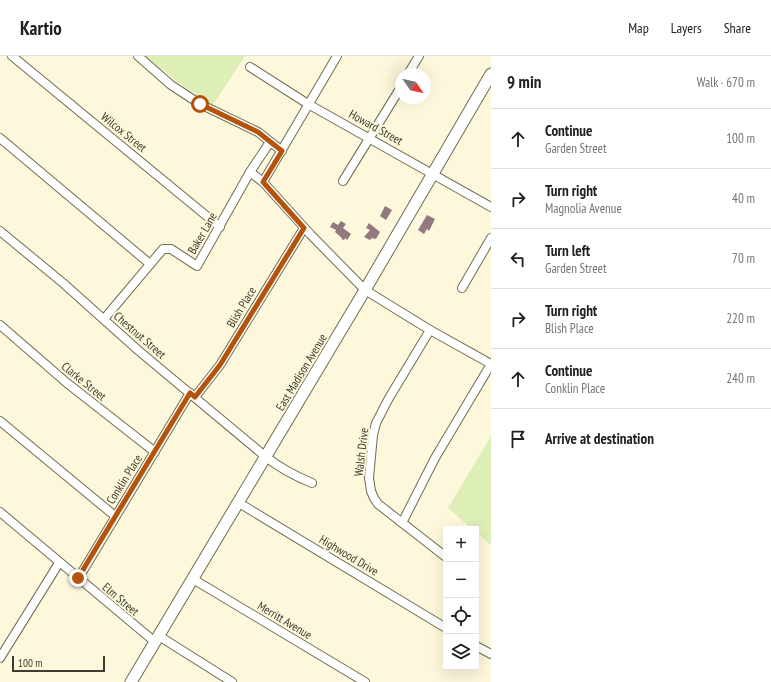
<!DOCTYPE html>
<html lang="en">
<head>
<meta charset="utf-8">
<style>
	:root { --surface:#fff; --page:#f6f6f6; --text:#202124; --muted:#757577; --line:#e0e0e0 }
	body { margin:0; font-family:"PT Sans Narrow",sans-serif; background:var(--page); color:var(--text) }
	.controls { position:absolute; right:12px; bottom:12px; display:grid; overflow:hidden; border-radius:0px; box-shadow:0 4px 16px #0002 }
	.controls button { width:36px; height:36px; display:grid; place-items:center; padding:0; border:0; border-bottom:1px solid var(--line); background:var(--surface); color:var(--text); font:20px sans-serif }
	.compass { position:absolute; left:395px; top:12px; width:36px; height:36px; border-radius:50%; background:var(--surface); box-shadow:0 4px 16px #0002; rotate:124deg }
	.scale { position:absolute; left:12px; bottom:10px; width:93px; box-sizing:border-box; padding-left:4px; border:2px solid #3e3c31; border-top:0; font-size:11px; line-height:14px; white-space:nowrap; color:#3e3c31; -webkit-text-stroke:3px #fdf8db; paint-order:stroke }
	.stop { position:absolute; width:12px; height:12px; margin:-9px; border:3px solid #b45309; border-radius:50%; background:#fff }
	.stop.end { background:#b45309; border-color:#fff; box-shadow:0 1px 4px #0008 }
	.list { margin:0; padding:0; list-style:none }
	h2 { display:flex; justify-content:space-between; align-items:center; height:52px; margin:0; padding:0 16px; font-size:17px }
	h2 small { font-size:13px; font-weight:400; color:var(--muted) }
	.list li { display:grid; grid-template-columns:26px 1fr auto; gap:12px; align-items:center; box-sizing:border-box; height:60px; padding:0 16px; border-top:1px solid var(--line) }
	.list b { display:block; font-size:15px; white-space:nowrap }
	.list p { margin:0; font-size:13px; white-space:nowrap; color:var(--muted) }
	.list em { font-size:13px; font-style:normal; color:var(--muted) }
	.icon { flex:none; width:22px; height:22px; fill:none; stroke:currentColor; stroke-width:2; stroke-linecap:round; stroke-linejoin:round }
	.map { position:relative; flex:none; width:491px; height:626px; overflow:hidden }
	header { display:flex; align-items:center; gap:24px; box-sizing:border-box; height:56px; padding:0 20px; background:var(--surface); border-bottom:1px solid var(--line) }
	header strong { font-size:19px }
	nav { display:flex; gap:22px; margin-inline-start:auto; font-size:14px }
	main { display:flex }
	aside { flex:1; background:var(--surface) }
	.map>svg:first-child { display:block }
	.green { fill:#deeeb7 }
	.building { fill:#937781 }
	.lines { fill:none; stroke-linecap:round; stroke-linejoin:round }
	.minor-casing { stroke:#716c53; stroke-width:10 }
	.major-casing { stroke:#716c53; stroke-width:13 }
	.minor { stroke:#fff; stroke-width:8 }
	.major { stroke:#fff; stroke-width:11 }
	.route { stroke:#b45309; stroke-width:5 }
	.labels { text-anchor:middle; dominant-baseline:central; stroke-width:4; stroke-linejoin:round; paint-order:stroke }
	.street-label { font-size:12px; fill:#3e3c31; stroke:#fdf8db }
</style>
</head>
<body>
<header>
<strong>Kartio</strong>
<nav><a>Map</a><a>Layers</a><a>Share</a></nav>
</header>
<main>
<div class="map">
<svg width="491" height="626" viewBox="0 0 491 626">
	<rect width="100%" height="100%" fill="#fdf8db"/>
	<g class="green">
		<path d="M145,0H245L213,49L183,30Z"/>
		<path d="M491,380V489L476,476V473H472L448,452Z"/>
	</g>
	<g class="building">
		<path d="M385,150L392,154L386,164L380,160Z"/>
		<path d="M427,159L435,163L429,175L427,173L424,178L418,174Z"/>
		<path d="M341,165L346,168L343,172L351,178L347,184L345,182L344,184L341,183L342,182L335,176L336,174L330,171L333,166L338,169Z"/>
		<path d="M369,167L380,176L376,183L372,182L370,184L364,181L370,174L366,172Z"/>
	</g>
	<g class="lines">
		<defs>
			<g id="minor">
				<path d="M12,0L220,171"/>
				<path d="M138,0L171,29L200,48L258,76L282,95"/>
				<path d="M250,11L308,48L491,151"/>
				<path d="M408,18L419,0"/>
				<path d="M0,82L150,208"/>
				<path d="M250,116L263,126L311,179L365,234L430,274L491,308"/>
				<path d="M343,125L401,31"/>
				<path d="M263,126L337,0"/>
				<path d="M0,175L63,227L139,295L266,401C280,412 295,420 312,427"/>
				<path d="M462,232L491,182"/>
				<path d="M104,263L163,193H171L197,210L250,116L270,86"/>
				<path d="M0,269L67,327L155,396"/>
				<path d="M430,274L389,342L376,367L373,379L369,422L371,435L374,442L378,448L446,501"/>
				<path d="M195,341L220,309L304,172"/>
				<path d="M0,365L115,460"/>
				<path d="M239,447L446,572"/>
				<path d="M0,456L155,586"/>
				<path d="M402,467L435,402L491,308"/>
				<path d="M78,523L190,337"/>
				<path d="M193,523L365,626"/>
				<path d="M159,580L232,626"/>
				<path d="M476,590L491,598"/>
				<path d="M0,602L59,507"/>
			</g>
			<path id="major" d="M131,626L365,234L491,18"/>
		</defs>
		<use href="#minor" class="minor-casing"/>
		<use href="#major" class="major-casing"/>
		<use href="#minor" class="minor"/>
		<use href="#major" class="major"/>
	</g>
	<g class="lines">
		<path class="route" d="M78,522L190,337L195,341L220,309L304,172L263,126L282,95L258,76L200,48"/>
	</g>
	<g class="labels">
		<g class="street-label">
			<text transform="translate(376 71) rotate(29)">Howard Street</text>
			<text transform="translate(124 76) rotate(39)">Wilcox Street</text>
			<text transform="translate(202 177) rotate(-60)">Baker Lane</text>
			<text transform="translate(241 251) rotate(-59)">Blish Place</text>
			<text transform="translate(140 279) rotate(41)">Chestnut Street</text>
			<text transform="translate(301 316) rotate(-59)">East Madison Avenue</text>
			<text transform="translate(84 325) rotate(39)">Clarke Street</text>
			<text transform="translate(361 396) rotate(-83)">Walsh Drive</text>
			<text transform="translate(124 423) rotate(-58)">Conklin Place</text>
			<text transform="translate(349 499) rotate(31)">Highwood Drive</text>
			<text transform="translate(121 543) rotate(40)">Elm Street</text>
			<text transform="translate(285 564) rotate(31)">Merritt Avenue</text>
		</g>
	</g>
</svg>
<div class="controls">
<button>+</button>
<button>−</button>
<button><svg class="icon" aria-label="locate" viewBox="0 0 24 24"><circle cx="12" cy="12" r="6"/><path d="M12 2v4M12 18v4M2 12h4M18 12h4"/></svg></button>
<button><svg class="icon" aria-label="layers" viewBox="0 0 24 24"><path d="M12 4l9 5-9 5-9-5zM3 14l9 5 9-5"/></svg></button>
</div>
<svg class="compass" viewBox="-18 -18 36 36"><path d="M0-13l5 13h-10z" fill="#e53935"/><path d="M0 13l5-13h-10z" fill="#757577"/></svg>
<div class="scale">100 m</div>
<div class="stop" style="left:200px;top:48px"></div>
<div class="stop end" style="left:78px;top:522px"></div>
</div>
<aside>
<h2>9 min<small>Walk · 670 m</small></h2>
<ul class="list">
<li><svg class="icon" aria-label="ahead" viewBox="0 0 24 24"><path d="M12 20V5M6 11l6-6 6 6"/></svg><div><b>Continue</b><p>Garden Street</p></div><em>100 m</em></li>
<li><svg class="icon" aria-label="right" viewBox="0 0 24 24"><path d="M7 20v-9h11M14 6l5 5-5 5"/></svg><div><b>Turn right</b><p>Magnolia Avenue</p></div><em>40 m</em></li>
<li><svg class="icon" aria-label="left" viewBox="0 0 24 24"><path d="M17 20v-9H6M10 6l-5 5 5 5"/></svg><div><b>Turn left</b><p>Garden Street</p></div><em>70 m</em></li>
<li><svg class="icon" aria-label="right" viewBox="0 0 24 24"><path d="M7 20v-9h11M14 6l5 5-5 5"/></svg><div><b>Turn right</b><p>Blish Place</p></div><em>220 m</em></li>
<li><svg class="icon" aria-label="ahead" viewBox="0 0 24 24"><path d="M12 20V5M6 11l6-6 6 6"/></svg><div><b>Continue</b><p>Conklin Place</p></div><em>240 m</em></li>
<li><svg class="icon" aria-label="arrive" viewBox="0 0 24 24"><path d="M6 21V4h12l-3 4 3 4H6"/></svg><div><b>Arrive at destination</b></div></li>
</ul>
</aside>
</main>
</body>
</html>
